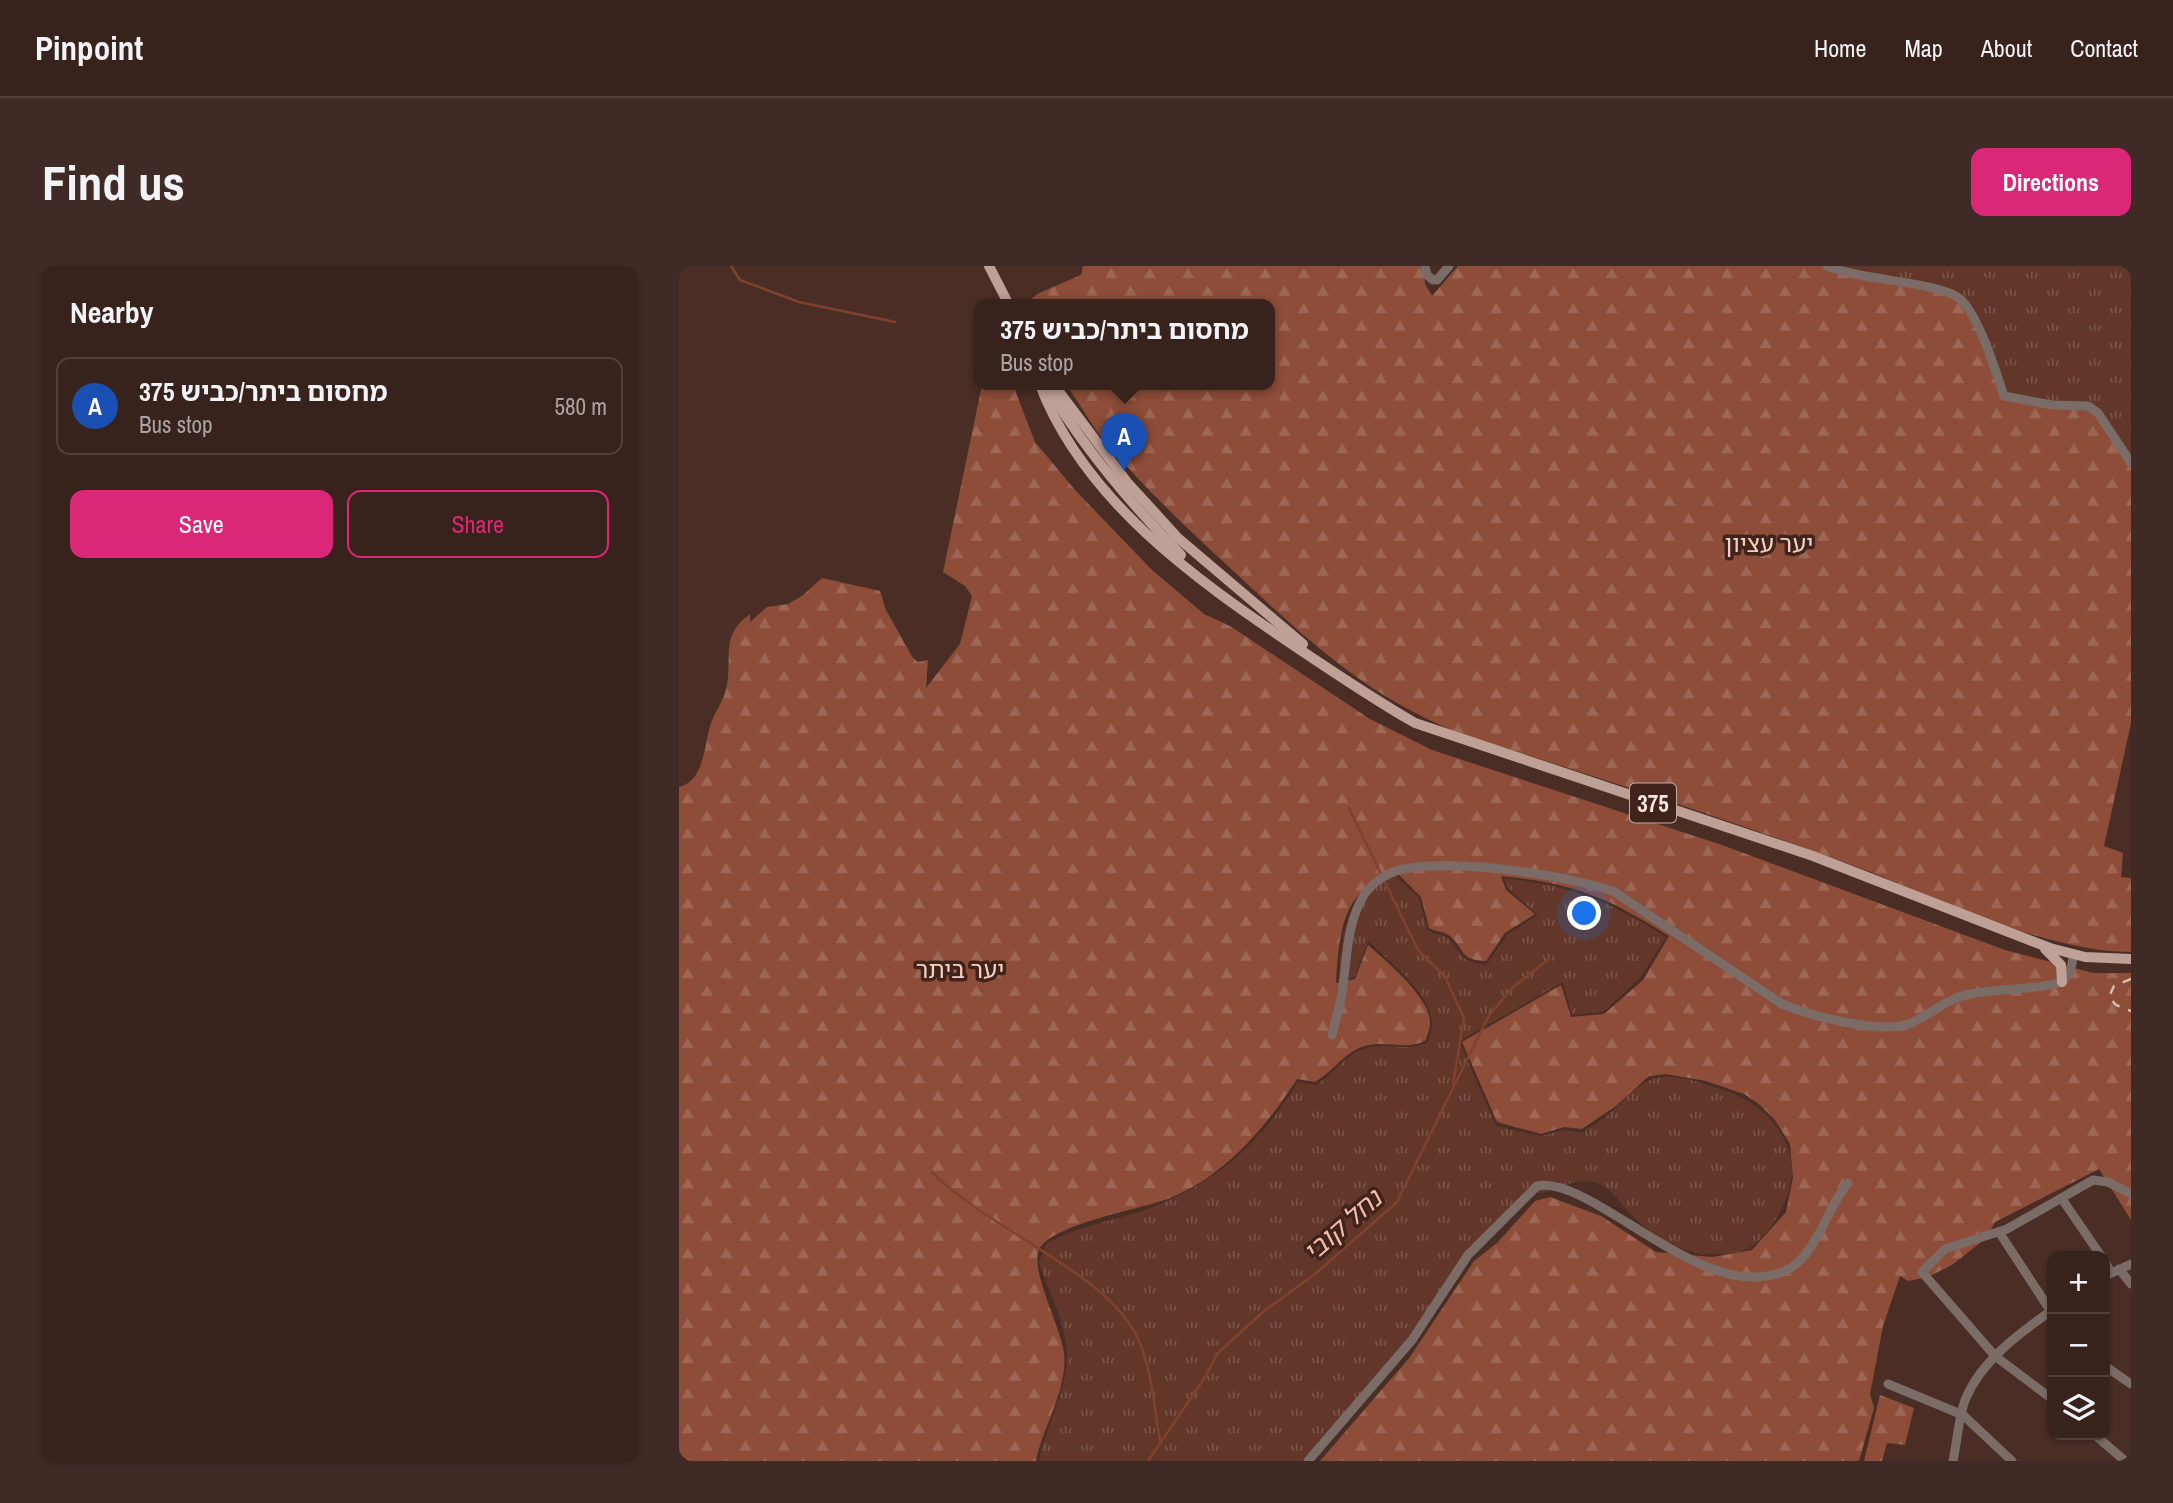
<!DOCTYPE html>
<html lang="en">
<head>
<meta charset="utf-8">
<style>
	:root { --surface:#38221c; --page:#3f2a25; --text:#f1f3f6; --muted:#aba4a3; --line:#523f3b; --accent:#db2777 }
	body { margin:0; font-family:"Archivo Narrow","Noto Sans Hebrew",sans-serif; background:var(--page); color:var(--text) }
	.controls { position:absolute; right:21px; bottom:21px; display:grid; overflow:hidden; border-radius:14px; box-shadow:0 2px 5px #0004 }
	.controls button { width:63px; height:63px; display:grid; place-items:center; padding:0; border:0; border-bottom:2px solid var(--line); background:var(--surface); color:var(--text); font:35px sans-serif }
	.you { position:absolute; left:906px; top:648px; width:24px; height:24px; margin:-18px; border:5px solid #fff; border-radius:50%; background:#1a73e8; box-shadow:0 0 0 10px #1a73e833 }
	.badge { display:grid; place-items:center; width:46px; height:46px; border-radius:50%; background:var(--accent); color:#fff; font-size:23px; font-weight:700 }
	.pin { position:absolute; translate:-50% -58px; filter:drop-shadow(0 2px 4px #0008) }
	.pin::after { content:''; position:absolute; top:37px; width:24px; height:21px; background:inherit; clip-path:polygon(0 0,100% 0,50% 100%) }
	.popup { position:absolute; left:295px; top:33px; width:301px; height:91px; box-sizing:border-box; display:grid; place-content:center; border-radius:14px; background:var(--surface); filter:drop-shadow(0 2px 5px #0005); font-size:23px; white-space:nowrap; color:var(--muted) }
	.popup b { font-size:26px; color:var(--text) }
	.popup::after { content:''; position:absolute; left:50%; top:100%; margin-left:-14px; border:14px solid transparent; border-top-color:var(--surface) }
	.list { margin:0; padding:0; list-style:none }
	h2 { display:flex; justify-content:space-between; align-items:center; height:91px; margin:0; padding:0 28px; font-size:30px }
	h2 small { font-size:23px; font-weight:400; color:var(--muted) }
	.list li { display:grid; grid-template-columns:46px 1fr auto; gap:21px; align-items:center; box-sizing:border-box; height:98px; margin:0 14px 14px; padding:0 14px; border:2px solid var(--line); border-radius:14px }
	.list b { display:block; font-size:26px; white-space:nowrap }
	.list p { margin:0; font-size:23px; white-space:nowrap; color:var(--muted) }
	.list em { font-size:23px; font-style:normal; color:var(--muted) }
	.actions { display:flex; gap:14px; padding:21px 28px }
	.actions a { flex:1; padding:16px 0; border:2px solid var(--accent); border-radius:14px; text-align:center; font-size:24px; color:var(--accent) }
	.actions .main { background:var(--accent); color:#fff }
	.icon { flex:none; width:38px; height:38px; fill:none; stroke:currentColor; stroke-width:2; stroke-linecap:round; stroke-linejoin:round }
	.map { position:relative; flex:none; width:1452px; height:1195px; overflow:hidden; border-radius:14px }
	header { display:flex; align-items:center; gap:42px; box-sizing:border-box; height:98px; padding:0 35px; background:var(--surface); border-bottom:2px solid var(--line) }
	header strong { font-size:33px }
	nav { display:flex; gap:38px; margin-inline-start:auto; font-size:24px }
	.intro { display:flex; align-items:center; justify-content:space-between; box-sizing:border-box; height:168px; padding:0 42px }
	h1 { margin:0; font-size:49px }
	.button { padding:18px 32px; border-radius:14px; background:var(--accent); color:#fff; font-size:24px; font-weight:700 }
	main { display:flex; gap:42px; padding:0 42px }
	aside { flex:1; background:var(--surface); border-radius:14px; box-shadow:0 2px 5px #0004 }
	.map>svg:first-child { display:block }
	.grass { fill:url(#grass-tufts) }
	.forest { fill:url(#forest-firs) }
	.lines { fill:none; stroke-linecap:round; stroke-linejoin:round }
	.stream { stroke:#80422e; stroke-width:2.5 }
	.minor { stroke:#7b6c67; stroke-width:9 }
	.major { stroke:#bea096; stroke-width:10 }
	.rail { stroke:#d3beb7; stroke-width:2.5; stroke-dasharray:9 9; stroke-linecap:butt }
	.labels { text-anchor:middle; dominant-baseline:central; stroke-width:7; stroke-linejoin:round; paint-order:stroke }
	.shield { fill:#40241b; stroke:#c1aba4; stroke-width:2 }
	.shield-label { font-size:23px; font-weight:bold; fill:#f8e5df }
	.park-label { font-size:24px; fill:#f6cec1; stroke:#40241b }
	.water-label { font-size:26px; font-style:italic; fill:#f7bca9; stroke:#40241b }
</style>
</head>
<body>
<header>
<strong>Pinpoint</strong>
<nav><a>Home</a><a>Map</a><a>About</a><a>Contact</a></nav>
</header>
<div class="intro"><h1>Find us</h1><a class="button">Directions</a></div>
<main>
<aside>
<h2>Nearby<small></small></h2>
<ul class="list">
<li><span class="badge" style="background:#1a4fb4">A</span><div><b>מחסום ביתר/כביש 375</b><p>Bus stop</p></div><em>580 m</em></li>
</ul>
<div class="actions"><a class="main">Save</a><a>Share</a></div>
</aside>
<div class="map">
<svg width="1452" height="1195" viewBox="0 0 1452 1195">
	<defs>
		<pattern id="grass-tufts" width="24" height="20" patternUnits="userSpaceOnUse" patternTransform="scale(1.75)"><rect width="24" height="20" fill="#623729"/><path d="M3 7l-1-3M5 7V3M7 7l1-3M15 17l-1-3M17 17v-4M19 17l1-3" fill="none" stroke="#795448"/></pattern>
		<pattern id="forest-firs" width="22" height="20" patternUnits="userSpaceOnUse" patternTransform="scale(1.75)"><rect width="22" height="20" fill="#8d4d38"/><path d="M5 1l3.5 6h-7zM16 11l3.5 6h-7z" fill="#9e6654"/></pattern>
	</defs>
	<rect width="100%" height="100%" fill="#4a2e25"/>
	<g class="grass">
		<path d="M1148,0H1452V197L1325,130Z"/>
		<path d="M716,609L740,632L748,663C754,669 761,667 768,672C785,684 776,697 808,698L828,669L859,649L829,622L825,612C897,621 926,633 987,671L961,712L924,746L893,749L884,716L780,775L817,860L862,870L885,864L906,867V863C935,854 952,814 983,811C998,809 1020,816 1035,821C1067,831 1092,845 1107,877C1124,912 1101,958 1073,980C1064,987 1048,988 1037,988C1003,990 971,968 949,945C941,936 933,924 923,919C893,906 875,931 852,926L808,966L722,1086L626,1195H360C367,1160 388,1127 388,1090C388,1059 369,1025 360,996L368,977C398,961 428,956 460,946C532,921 579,882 619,816L637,819C654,809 665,790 685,783C706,775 730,787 749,776C751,769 755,760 753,754C748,724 710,695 689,675L675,711L660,714C662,685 663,646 687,625C695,618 707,614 716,609Z"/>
	</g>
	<g class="forest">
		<path d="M404,0H745L746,18L753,30L779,0H1148L1279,32L1293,50L1325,130L1409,140L1452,197V457L1425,580L1444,587L1442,611L1452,612V686C1363,686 1254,629 1170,598C1044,552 916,510 788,470C686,431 628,373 550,301C507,261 461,218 423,172C410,155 400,136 387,119H590V39H346L358,28L402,9Z"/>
		<path d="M303,119H334L356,176L397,225L473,304L525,348L551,360L691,453L753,484L1043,579L1326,684L1414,707H1452V954L1420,903L1316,956L1306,973L1273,999L1249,1011L1229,1015L1221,1010L1204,1060L1191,1128L1195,1142L1180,1195H641L731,1091L795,995L818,977L856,935L871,931L922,950L977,986L1033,991L1073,984L1107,946L1114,912L1111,878L1096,854L1081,839L1065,828L1027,815L987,808L970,810L937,840L903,863L885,861L862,868L818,856L783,776L882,719L892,751L925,748L964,714L990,670C926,630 897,618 822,610L827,624L856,648L826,667L807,695C780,694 786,683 771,670C765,665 756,666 750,662L742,631L719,608C708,613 693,617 684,625C660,645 659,688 657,717L676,713L689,679C707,695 752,732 751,757C751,763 748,769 747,774C730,785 705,774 686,780C665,786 654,806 636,816L618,813C587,861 546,910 491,932C464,943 371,958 360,984C351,1005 382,1061 385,1087C389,1123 364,1160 357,1195H0V521C26,515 25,478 32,457C36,446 43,437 46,427C56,394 38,372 71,348V356L88,341L109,338L123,330L143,312L201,325L207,344L234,392L239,396L249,394L247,422L281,378L293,330L286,320L264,306Z"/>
		<path d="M1201,1129L1235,1142L1226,1179L1208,1177L1203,1195H1185Z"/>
	</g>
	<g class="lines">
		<g class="stream">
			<path d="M52,0L61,14L120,36L216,56"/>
			<path d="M670,542L702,608"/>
			<path d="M705,614L739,684L766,711L785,752L774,818"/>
			<path d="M253,906C308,962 411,999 452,1060C473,1092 474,1138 481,1174"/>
			<path d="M469,1195L525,1113L538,1088L586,1044L635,1009L718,936L809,751L833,722L870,693"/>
		</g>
		<g class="minor">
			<path d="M746,0L748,9L754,14H758L770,0"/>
			<path d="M1148,0C1180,14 1259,16 1280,32C1299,47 1317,106 1325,130L1373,139L1409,140L1419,147L1452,197"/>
			<path d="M653,769C656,755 661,741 663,727C668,695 667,658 685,629C693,617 709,606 724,603C780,593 879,608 934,625L1103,738C1131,750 1201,768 1230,758C1250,750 1265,734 1287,729C1318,722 1353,725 1383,716L1391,706L1395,688"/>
			<path d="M1383,933L1422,990"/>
			<path d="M1320,966L1373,1047"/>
			<path d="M1426,996L1432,1006"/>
			<path d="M1440,1003L1452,1018"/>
			<path d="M1426,1010L1452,998"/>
			<path d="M1426,1100L1452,1118"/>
			<path d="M1209,1118L1284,1149L1333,1195"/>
			<path d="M1373,1133L1316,1090L1243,1006L1266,983L1328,963L1414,914L1429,916L1452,928"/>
			<path d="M1416,1169L1446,1195"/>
			<path d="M629,1195L733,1074L789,989L858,920C906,909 1004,1015 1077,1011C1091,1010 1101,1009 1113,1001C1140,982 1148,942 1169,917"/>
			<path d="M1274,1195C1278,1177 1280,1147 1287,1132C1303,1094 1341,1067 1373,1044"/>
		</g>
		<g class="major">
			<path d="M310,0L330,39"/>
			<path d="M361,119C405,234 516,313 614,379C654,406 694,433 736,457L1134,590L1371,682L1406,691L1452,693"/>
			<path d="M375,119L448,216L499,272L624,378"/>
			<path d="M369,122C406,184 451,237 502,289"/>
			<path d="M1366,683L1382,699L1383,716"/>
		</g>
		<path class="rail" d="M1452,713L1435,720L1430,731L1437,739L1452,745"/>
	</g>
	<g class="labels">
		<rect class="shield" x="951" y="517.5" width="46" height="39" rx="5"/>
		<g class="shield-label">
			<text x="974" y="537">375</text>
		</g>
		<g class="park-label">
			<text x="1090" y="277">יער עציון</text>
			<text x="281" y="703">יער ביתר</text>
		</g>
		<g class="water-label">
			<text transform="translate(663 959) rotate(-41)">נחל קובי</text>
		</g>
	</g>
</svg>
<div class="controls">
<button>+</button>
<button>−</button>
<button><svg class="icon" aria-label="layers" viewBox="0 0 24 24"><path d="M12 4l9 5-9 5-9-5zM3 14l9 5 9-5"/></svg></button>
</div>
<div class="you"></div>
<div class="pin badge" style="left:445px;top:205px;background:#1a4fb4">A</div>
<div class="popup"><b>מחסום ביתר/כביש 375</b>Bus stop</div>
</div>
</main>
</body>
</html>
